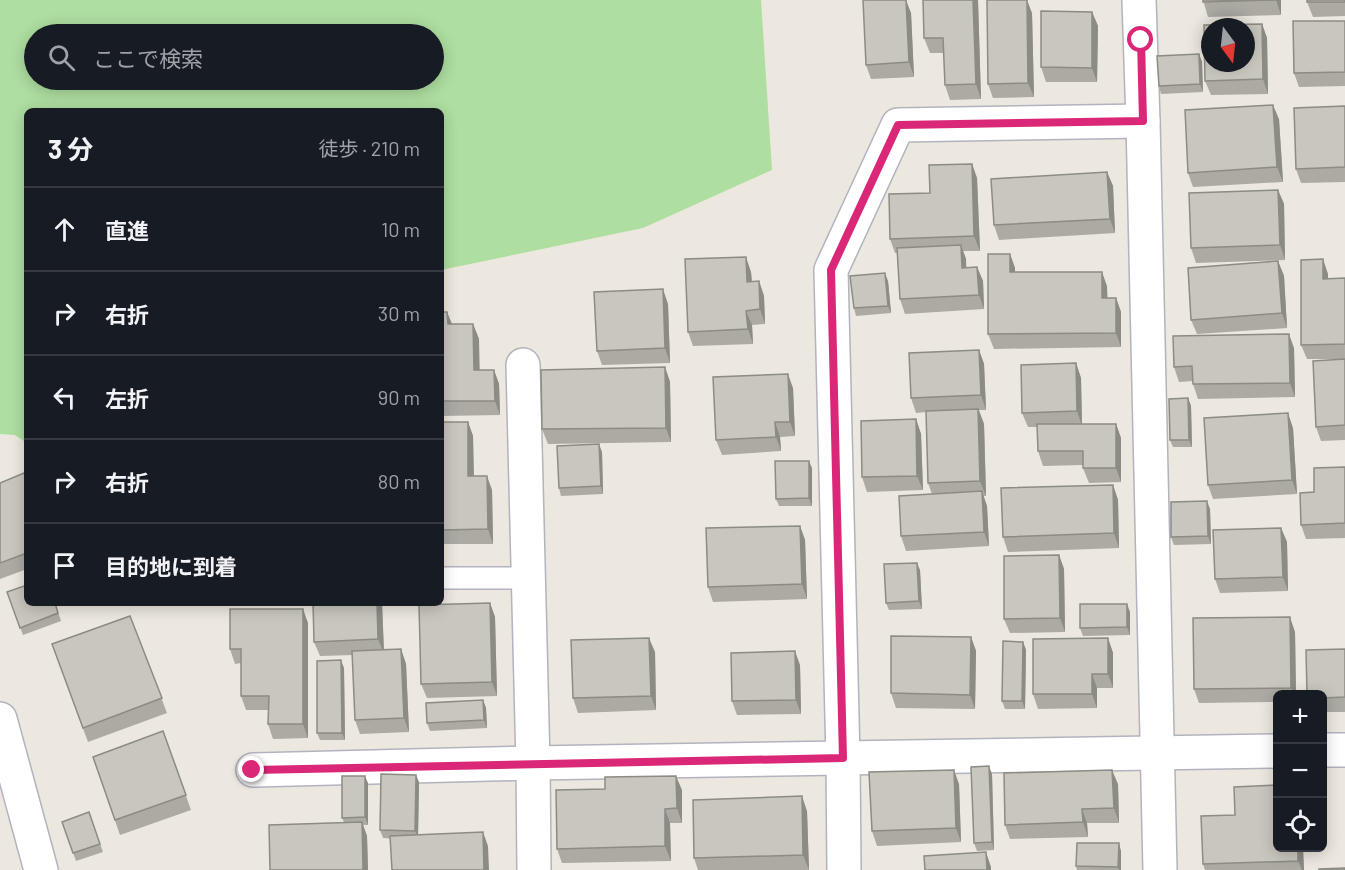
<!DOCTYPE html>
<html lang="ja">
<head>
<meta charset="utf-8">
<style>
	:root { --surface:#171b24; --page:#20242c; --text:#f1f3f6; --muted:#9ea1a6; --line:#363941 }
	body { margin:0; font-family:Barlow,"Noto Sans JP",sans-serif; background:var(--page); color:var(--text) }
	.controls { position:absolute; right:18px; bottom:18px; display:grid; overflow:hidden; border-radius:9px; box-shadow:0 3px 15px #0003 }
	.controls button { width:54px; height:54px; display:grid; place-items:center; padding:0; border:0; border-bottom:2px solid var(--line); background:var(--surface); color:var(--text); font:30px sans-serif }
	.compass { position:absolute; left:1201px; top:18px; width:54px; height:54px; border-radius:50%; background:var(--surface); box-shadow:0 3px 15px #0003; rotate:165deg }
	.stop { position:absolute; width:18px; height:18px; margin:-14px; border:4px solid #db2777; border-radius:50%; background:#fff }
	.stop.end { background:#db2777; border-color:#fff; box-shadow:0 2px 6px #0008 }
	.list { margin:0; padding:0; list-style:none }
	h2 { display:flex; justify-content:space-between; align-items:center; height:78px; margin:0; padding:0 24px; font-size:26px }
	h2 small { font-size:20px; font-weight:400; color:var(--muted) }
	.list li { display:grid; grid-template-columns:39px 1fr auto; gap:18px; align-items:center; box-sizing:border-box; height:84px; padding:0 24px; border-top:2px solid var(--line) }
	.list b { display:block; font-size:22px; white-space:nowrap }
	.list em { font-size:20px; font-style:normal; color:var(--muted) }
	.icon { flex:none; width:33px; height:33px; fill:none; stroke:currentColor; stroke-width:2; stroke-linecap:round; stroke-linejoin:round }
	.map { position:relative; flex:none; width:1345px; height:870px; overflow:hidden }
	.search { position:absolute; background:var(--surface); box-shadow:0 3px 15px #0003; left:24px; top:24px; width:420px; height:66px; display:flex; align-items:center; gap:15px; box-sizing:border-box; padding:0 21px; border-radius:33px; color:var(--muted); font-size:22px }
	.panel { position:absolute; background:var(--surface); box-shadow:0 3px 15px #0003; left:24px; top:108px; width:420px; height:498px; border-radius:9px }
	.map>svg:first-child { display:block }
	.green { fill:#aedea0; fill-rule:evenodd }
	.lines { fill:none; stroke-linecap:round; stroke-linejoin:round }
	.lane-casing { stroke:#b2b3be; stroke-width:24 }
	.street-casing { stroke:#b2b3be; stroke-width:36 }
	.lane { stroke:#fff; stroke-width:21 }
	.street { stroke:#fff; stroke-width:33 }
	.wall { fill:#acaaa3 }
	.shaded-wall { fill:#8c8b84 }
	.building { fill:#c8c6bd; stroke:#8c8b84; stroke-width:1.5; fill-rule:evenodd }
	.route { stroke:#db2777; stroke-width:8 }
</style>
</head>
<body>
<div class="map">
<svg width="1345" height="870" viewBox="0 0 1345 870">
	<rect width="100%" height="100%" fill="#ece8df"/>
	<path class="green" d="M0,0H761L772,170L643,228L441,270V111H27V443L15,435L0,434ZM34,34H434V80H34Z"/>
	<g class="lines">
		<defs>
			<path id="lane" d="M441,578H528"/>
			<g id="street">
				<path d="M1139,0L1143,121L1160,870"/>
				<path d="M523,365L533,763L534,870"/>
				<path d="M0,719L41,870"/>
				<path d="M1322,750H1345"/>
				<path d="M253,770L533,763L1278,751"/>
				<path d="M844,870L843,758L831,270L898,125L1143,121"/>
			</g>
		</defs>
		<use href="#lane" class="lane-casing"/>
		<use href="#street" class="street-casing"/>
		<use href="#lane" class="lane"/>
		<use href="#street" class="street"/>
	</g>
	<g class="wall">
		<path d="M978,0L981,99L950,100L945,85L944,53H930L924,38Z"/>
		<path d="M1203,0H1281V15L1208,17Z"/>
		<path d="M1345,0V16L1313,17L1307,2Z"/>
		<path d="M1092,12L1098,26L1097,82H1046L1041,67Z"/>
		<path d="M911,13L914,77L871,79L866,65Z"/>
		<path d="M1032,13L1034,97L993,98L988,84Z"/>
		<path d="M1345,21V86L1299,87L1294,73Z"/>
		<path d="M1262,24L1267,38L1268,94L1211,95L1205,81Z"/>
		<path d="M1199,54L1202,62L1203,92L1161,94L1159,86Z"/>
		<path d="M1345,106V182L1301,183L1296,169Z"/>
		<path d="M1279,119L1283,182L1193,187L1188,173Z"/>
		<path d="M972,164L977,178L980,251H963L966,259V268L977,267L983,281L984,309L905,314L900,299L897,253H895L890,239L930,193Z"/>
		<path d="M1107,172L1113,186L1115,233L999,240L994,225Z"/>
		<path d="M1278,190L1284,204L1285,260L1196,263L1191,248Z"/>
		<path d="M1010,254L1015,268V272L1107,286V298H1116L1121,312V347L994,349L988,334Z"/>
		<path d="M1278,261L1284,276L1287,328L1197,334L1191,320Z"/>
		<path d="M751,272L752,282L759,281L764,296L765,324L752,325L753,344L693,346L688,332Z"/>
		<path d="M1328,274V279L1345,278V359H1307L1301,345Z"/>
		<path d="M888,281L891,313L856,316L854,308Z"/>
		<path d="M668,304L670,363L602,365L597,351Z"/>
		<path d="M441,312H447L452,324H473L479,339V370H494L499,384L500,415L441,416Z"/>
		<path d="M1294,348L1295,397L1198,399L1193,384V381L1179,382L1174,367Z"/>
		<path d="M979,350L984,364L986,410H979L984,424L986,496H983L987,506L989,546L906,551L901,536L932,494L928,483L926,412L916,413L911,398Z"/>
		<path d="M1345,359V440L1321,441L1316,427Z"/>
		<path d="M1076,363L1081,378L1082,424H1116L1121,438V482L1089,483L1083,468V465L1043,466L1038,451L1037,427H1028L1022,413Z"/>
		<path d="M665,367L670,382L671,442L548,444L542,429Z"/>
		<path d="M793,388L795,436L780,437L781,451L722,455L716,440Z"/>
		<path d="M1188,398L1191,406L1192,447H1173L1170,440Z"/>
		<path d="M916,419L921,434L923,490L867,492L862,477Z"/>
		<path d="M441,422H468L473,436L474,476L492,490L493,544H441Z"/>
		<path d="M1293,428L1297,494L1213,499L1208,485Z"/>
		<path d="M602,452L603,494L561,496L559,488Z"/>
		<path d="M1345,467V538L1306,539L1301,525L1314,492Z"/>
		<path d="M812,468V506H779L776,499Z"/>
		<path d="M27,480V569L0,579V483Z"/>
		<path d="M1113,485L1118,500L1119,548L1008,552L1003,537Z"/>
		<path d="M1210,509L1211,544L1174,545L1171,537Z"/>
		<path d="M800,526L805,540L807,599L713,602L708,587Z"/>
		<path d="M1281,528L1287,542L1288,591L1220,593L1215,579Z"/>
		<path d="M1059,555L1064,569L1065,632L1010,633L1004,619Z"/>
		<path d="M920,570L922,609L889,610L886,603Z"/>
		<path d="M7,592L55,603L61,621L23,635Z"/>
		<path d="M313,603H382L384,650L401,649L406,664L409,732L360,734L355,720L353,655L320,656L314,642Z"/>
		<path d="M490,603L495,617L497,696L427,698L421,684Z"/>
		<path d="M1130,612V635L1083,636L1080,628Z"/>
		<path d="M130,616L167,713L88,742L52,644Z"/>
		<path d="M308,623V738L273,739L268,724V710H246L241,696V663L235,664L230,649Z"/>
		<path d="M1295,632L1296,694H1278V702L1199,703L1194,689Z"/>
		<path d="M971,637L976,651L975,709L896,708L891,693Z"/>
		<path d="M1108,638L1113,653V688H1097V708L1038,709L1033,694Z"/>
		<path d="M1023,642L1026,650L1025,709H1005L1002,701Z"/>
		<path d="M1345,649V712H1323V694Z"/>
		<path d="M655,652L656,710L578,713L573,698Z"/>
		<path d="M800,665L801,714L737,715L732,701Z"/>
		<path d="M344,668L345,740H320L317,733Z"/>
		<path d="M483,700L486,708L487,728L430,731L427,723Z"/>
		<path d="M163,731L191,810L120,835L93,757Z"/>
		<path d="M992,774L994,850L977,851L974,843Z"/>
		<path d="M419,782L418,835L488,846L383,838L380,830Z"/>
		<path d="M368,783V825H363L367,836L368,870H270L344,822L342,818Z"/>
		<path d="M959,784L961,842L877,846L872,831Z"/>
		<path d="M1118,784L1119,823H1087L1088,837L1010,839L1005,825Z"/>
		<path d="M682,790V823H670L671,861L562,863L557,849Z"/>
		<path d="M807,811L809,870H813H698L694,858Z"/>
		<path d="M89,812L103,852L76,861L62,822Z"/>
		<path d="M1235,815L1278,848H1303L1304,870H1205L1203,864Z"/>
		<path d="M1121,851V870H1077L1076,866Z"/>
	</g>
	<g class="shaded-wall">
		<path d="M906,0L911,13L914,77L909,62Z"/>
		<path d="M973,0H978L981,99L976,84Z"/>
		<path d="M1027,0L1032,13L1034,97L1028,83Z"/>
		<path d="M1276,0H1281V15Z"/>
		<path d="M1092,12L1098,26L1097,82L1092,68Z"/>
		<path d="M1262,24L1267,38L1268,94L1263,79Z"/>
		<path d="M1199,54L1202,62L1203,92L1200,84Z"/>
		<path d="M1273,105L1279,119L1283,182L1277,167Z"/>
		<path d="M972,164L977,178L980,251L974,236Z"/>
		<path d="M1107,172L1113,186L1115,233L1110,219Z"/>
		<path d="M1278,190L1284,204L1285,260L1280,245Z"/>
		<path d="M961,245L966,259L967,282L962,268Z"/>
		<path d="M1010,254L1015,268V287L1010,272Z"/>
		<path d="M746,257L751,272L753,296L747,282Z"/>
		<path d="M1323,259L1328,274V293L1323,279Z"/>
		<path d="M1278,261L1284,276L1287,328L1282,313Z"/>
		<path d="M977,267L983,281L984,309L979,295Z"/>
		<path d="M1102,272L1107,286L1108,312L1102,298Z"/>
		<path d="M885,273L888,281L891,313L888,306Z"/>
		<path d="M759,281L764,296L765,324L760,309Z"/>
		<path d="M663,289L668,304L670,363L665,348Z"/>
		<path d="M1116,298L1121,312V347L1116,333Z"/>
		<path d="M746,311L752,325L753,344L748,329Z"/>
		<path d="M447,312L453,327L448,324Z"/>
		<path d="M473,324L479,339L480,384L474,370Z"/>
		<path d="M1289,334L1294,348L1295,397L1290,383Z"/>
		<path d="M979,350L984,364L986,410L981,395Z"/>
		<path d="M1076,363L1081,378L1082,426L1077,411Z"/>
		<path d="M665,367L670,382L671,442L666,428Z"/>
		<path d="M494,370L499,384L500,415L495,401Z"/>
		<path d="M788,374L793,388L795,436L790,422Z"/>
		<path d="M1188,398L1191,406L1192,447L1189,440Z"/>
		<path d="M978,409L984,424L986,496L980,481Z"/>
		<path d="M1288,413L1293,428L1297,494L1292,480Z"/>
		<path d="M916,419L921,434L923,490L917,476Z"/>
		<path d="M468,422L473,436L474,490L468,476Z"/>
		<path d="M775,422L780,437L781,451L776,437Z"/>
		<path d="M1116,424L1121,438V482L1116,468Z"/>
		<path d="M599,444L602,452L603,494L601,486Z"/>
		<path d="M809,461L812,468V506L809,498Z"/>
		<path d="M487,476L492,490L493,544L488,529Z"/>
		<path d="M1113,485L1118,500L1119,548L1114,533Z"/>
		<path d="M982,491L987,506L989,546L984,532Z"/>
		<path d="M1207,501L1210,509L1211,544L1208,536Z"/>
		<path d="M800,526L805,540L807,599L802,584Z"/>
		<path d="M1281,528L1287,542L1288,591L1283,577Z"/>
		<path d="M1059,555L1064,569L1065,632L1060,618Z"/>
		<path d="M917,563L920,570L922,609L919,601Z"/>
		<path d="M377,603H382L384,654L378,639Z"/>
		<path d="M490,603L495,617L497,696L492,682Z"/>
		<path d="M1127,604L1130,612V635L1127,627Z"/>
		<path d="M303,609L308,623V738L303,724Z"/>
		<path d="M1290,617L1295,632L1296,694H1294L1291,688Z"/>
		<path d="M971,637L976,651L975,709L970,695Z"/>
		<path d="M649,638L655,652L656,710L651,696Z"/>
		<path d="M1108,638L1113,653V688L1108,674Z"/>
		<path d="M1023,642L1026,650L1025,709L1022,701Z"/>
		<path d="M401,649L406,664L409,732L404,718Z"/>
		<path d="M795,651L800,665L801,714L796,700Z"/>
		<path d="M341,660L344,668L345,740L342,733Z"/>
		<path d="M1092,674L1097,688V708L1092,694Z"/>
		<path d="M483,700L486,708L487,728L484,720Z"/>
		<path d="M989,766L992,774L994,850L992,842Z"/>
		<path d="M954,770L959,784L961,842L956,828Z"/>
		<path d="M1112,770L1118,784L1119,823L1114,808Z"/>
		<path d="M416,775L419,782L418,838L415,831Z"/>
		<path d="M365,776L368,783V825L365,817Z"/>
		<path d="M676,776L682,790V823L677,808Z"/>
		<path d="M802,796L807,811L809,870L803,855Z"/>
		<path d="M665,809L670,823L671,861L665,846Z"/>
		<path d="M1082,809L1087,823L1088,837L1083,822Z"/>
		<path d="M362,822L367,836L368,870H363Z"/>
		<path d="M483,832L488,846L489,870H484Z"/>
		<path d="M1119,843L1121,851V870H1119L1118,867Z"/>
		<path d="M1298,848H1303L1304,870H1302L1298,861Z"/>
		<path d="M986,852L991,867V870H987Z"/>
	</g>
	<g class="building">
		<path d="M863,0H906L909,62L866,65Z"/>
		<path d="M923,0H973L976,84L945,85L943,38H924Z"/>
		<path d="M987,0H1027L1028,83L988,84Z"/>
		<path d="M1203,0H1276L1203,2Z"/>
		<rect x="1307" y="0" width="38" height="2"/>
		<path d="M1041,11L1092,12V68L1041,67Z"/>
		<path d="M1293,21H1345V72L1294,73Z"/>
		<path d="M1262,24L1263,79L1205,81L1204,25ZM1210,27H1246V63H1210Z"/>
		<path d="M1199,54L1200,84L1159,86L1157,56Z"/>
		<path d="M1273,105L1277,167L1188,173L1185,110Z"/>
		<path d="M1345,106V167L1296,169L1294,108Z"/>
		<path d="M972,164L974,236L890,239L889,194L930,193L929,165Z"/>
		<path d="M1107,172L1110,219L994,225L991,179Z"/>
		<path d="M1278,190L1280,245L1191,248L1189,193Z"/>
		<path d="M961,245L962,268L977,267L979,295L900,299L897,248Z"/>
		<path d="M988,254H1010V272H1102V298H1116V333L988,334Z"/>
		<path d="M746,257L747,282L759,281L760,309L746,311L748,329L688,332L685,259Z"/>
		<path d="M1323,259V279L1345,278V344L1301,345V260Z"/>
		<path d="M1278,261L1282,313L1191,320L1188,268Z"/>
		<path d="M885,273L888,306L854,308L850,276Z"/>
		<path d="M663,289L665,348L597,351L594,292Z"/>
		<path d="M441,312H447L448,324H473L474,370H494L495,401H441Z"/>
		<path d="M1289,334L1290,383L1193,384L1192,366L1174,367L1173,336Z"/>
		<path d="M979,350L981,395L911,398L909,353Z"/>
		<path d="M1345,359V425L1316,427L1313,361Z"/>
		<path d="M1076,363L1077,411L1022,413L1021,365Z"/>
		<path d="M665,367L666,428L542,429L541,370Z"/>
		<path d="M788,374L790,422H775L776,437L716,440L713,377Z"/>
		<path d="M1188,398L1189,440H1170L1169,399Z"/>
		<path d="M978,409L980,481L928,483L926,411Z"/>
		<path d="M1288,413L1292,480L1208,485L1204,418Z"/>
		<path d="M916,419L917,476L862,477L861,421Z"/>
		<path d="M441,422H468V476H487L488,529L441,530Z"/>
		<path d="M1037,424H1116V468H1083V451H1038Z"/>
		<path d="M599,444L601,486L559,488L557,446Z"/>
		<path d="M775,461H809V498L776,499Z"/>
		<path d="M1345,467V523L1301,525L1300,493L1314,492V468Z"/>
		<path d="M24,473L27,480V553L0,563V483Z"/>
		<path d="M1113,485L1114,533L1003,537L1001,488Z"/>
		<path d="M982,491L984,532L901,536L899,496Z"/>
		<path d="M1207,501L1208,536L1171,537V502Z"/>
		<path d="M800,526L802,584L708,587L706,528Z"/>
		<path d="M1281,528L1283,577L1215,579L1213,530Z"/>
		<path d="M1059,555L1060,618L1004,619V556Z"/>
		<path d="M917,563L919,601L886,603L884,564Z"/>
		<path d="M27,585V603H55L58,613L20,628L7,592Z"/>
		<path d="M313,603H377L378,639L314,642Z"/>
		<path d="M490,603L492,682L421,684L419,605Z"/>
		<path d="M1080,604H1127V627L1080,628Z"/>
		<path d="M230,609H303V724H268L269,696H241V649H230Z"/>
		<path d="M130,616L162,698L83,728L52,644Z"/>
		<path d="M1290,617L1291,688L1194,689L1193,618Z"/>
		<path d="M891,636L971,637L970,695L891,693Z"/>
		<path d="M649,638L651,696L573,698L571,640Z"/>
		<path d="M1108,638V674H1092V694H1033V639Z"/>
		<path d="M1003,641L1023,642L1022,701H1002Z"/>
		<path d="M401,649L404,718L355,720L352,651Z"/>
		<path d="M1345,649V697L1323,698V694H1307L1306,650Z"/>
		<path d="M795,651L796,700L732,701L731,653Z"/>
		<path d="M341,660L342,733H317V661Z"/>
		<path d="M483,700L484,720L427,723L426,703Z"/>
		<path d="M163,731L186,795L115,820L93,757Z"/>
		<path d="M989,766L992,842L974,843L971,767Z"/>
		<path d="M954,770L956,828L872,831L869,772Z"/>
		<path d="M1112,770L1114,808L1082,809L1083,822L1005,825L1004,773Z"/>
		<path d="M381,774L416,775L415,831L380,830Z"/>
		<path d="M342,776H365V817L342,818Z"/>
		<path d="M676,776L677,808L665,809V846L557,849L556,790L605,789V777Z"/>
		<path d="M1278,785V848H1298V861L1203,864L1201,816L1235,815L1234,787Z"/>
		<path d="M802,796L803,855L694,858L693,800Z"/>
		<path d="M89,812L100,844L73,853L62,822Z"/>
		<path d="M362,822L363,870H270L269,825Z"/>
		<path d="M483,832L484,870H392L390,836Z"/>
		<path d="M1077,843H1119L1118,867L1076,866Z"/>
		<path d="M986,852L987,870H925L924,856Z"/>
		<path d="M1345,868V870H1319V869Z"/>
	</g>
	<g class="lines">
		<path class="route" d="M252,770L843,758L831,270L898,125L1143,121L1141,40"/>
	</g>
</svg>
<div class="controls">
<button>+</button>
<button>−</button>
<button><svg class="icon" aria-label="locate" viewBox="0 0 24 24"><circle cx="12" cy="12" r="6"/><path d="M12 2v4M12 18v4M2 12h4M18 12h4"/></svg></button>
</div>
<svg class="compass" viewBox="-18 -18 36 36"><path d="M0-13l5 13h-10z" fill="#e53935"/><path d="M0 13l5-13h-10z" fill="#9ea1a6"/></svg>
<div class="stop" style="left:1141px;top:40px"></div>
<div class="stop end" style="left:252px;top:770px"></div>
<div class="search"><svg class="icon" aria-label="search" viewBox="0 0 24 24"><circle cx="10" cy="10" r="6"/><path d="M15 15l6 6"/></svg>ここで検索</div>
<section class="panel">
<h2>3 分<small>徒歩 · 210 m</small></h2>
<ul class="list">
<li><svg class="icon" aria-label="ahead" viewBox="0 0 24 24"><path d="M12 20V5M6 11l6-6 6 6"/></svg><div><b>直進</b></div><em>10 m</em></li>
<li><svg class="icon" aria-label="right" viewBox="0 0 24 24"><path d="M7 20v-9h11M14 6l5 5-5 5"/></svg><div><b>右折</b></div><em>30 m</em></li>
<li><svg class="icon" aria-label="left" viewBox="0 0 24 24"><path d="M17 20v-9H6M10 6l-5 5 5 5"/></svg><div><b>左折</b></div><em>90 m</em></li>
<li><svg class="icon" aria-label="right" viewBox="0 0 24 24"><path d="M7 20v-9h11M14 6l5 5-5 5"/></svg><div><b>右折</b></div><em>80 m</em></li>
<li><svg class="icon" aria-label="arrive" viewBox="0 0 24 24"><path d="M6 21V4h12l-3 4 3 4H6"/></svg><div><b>目的地に到着</b></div></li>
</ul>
</section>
</div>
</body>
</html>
